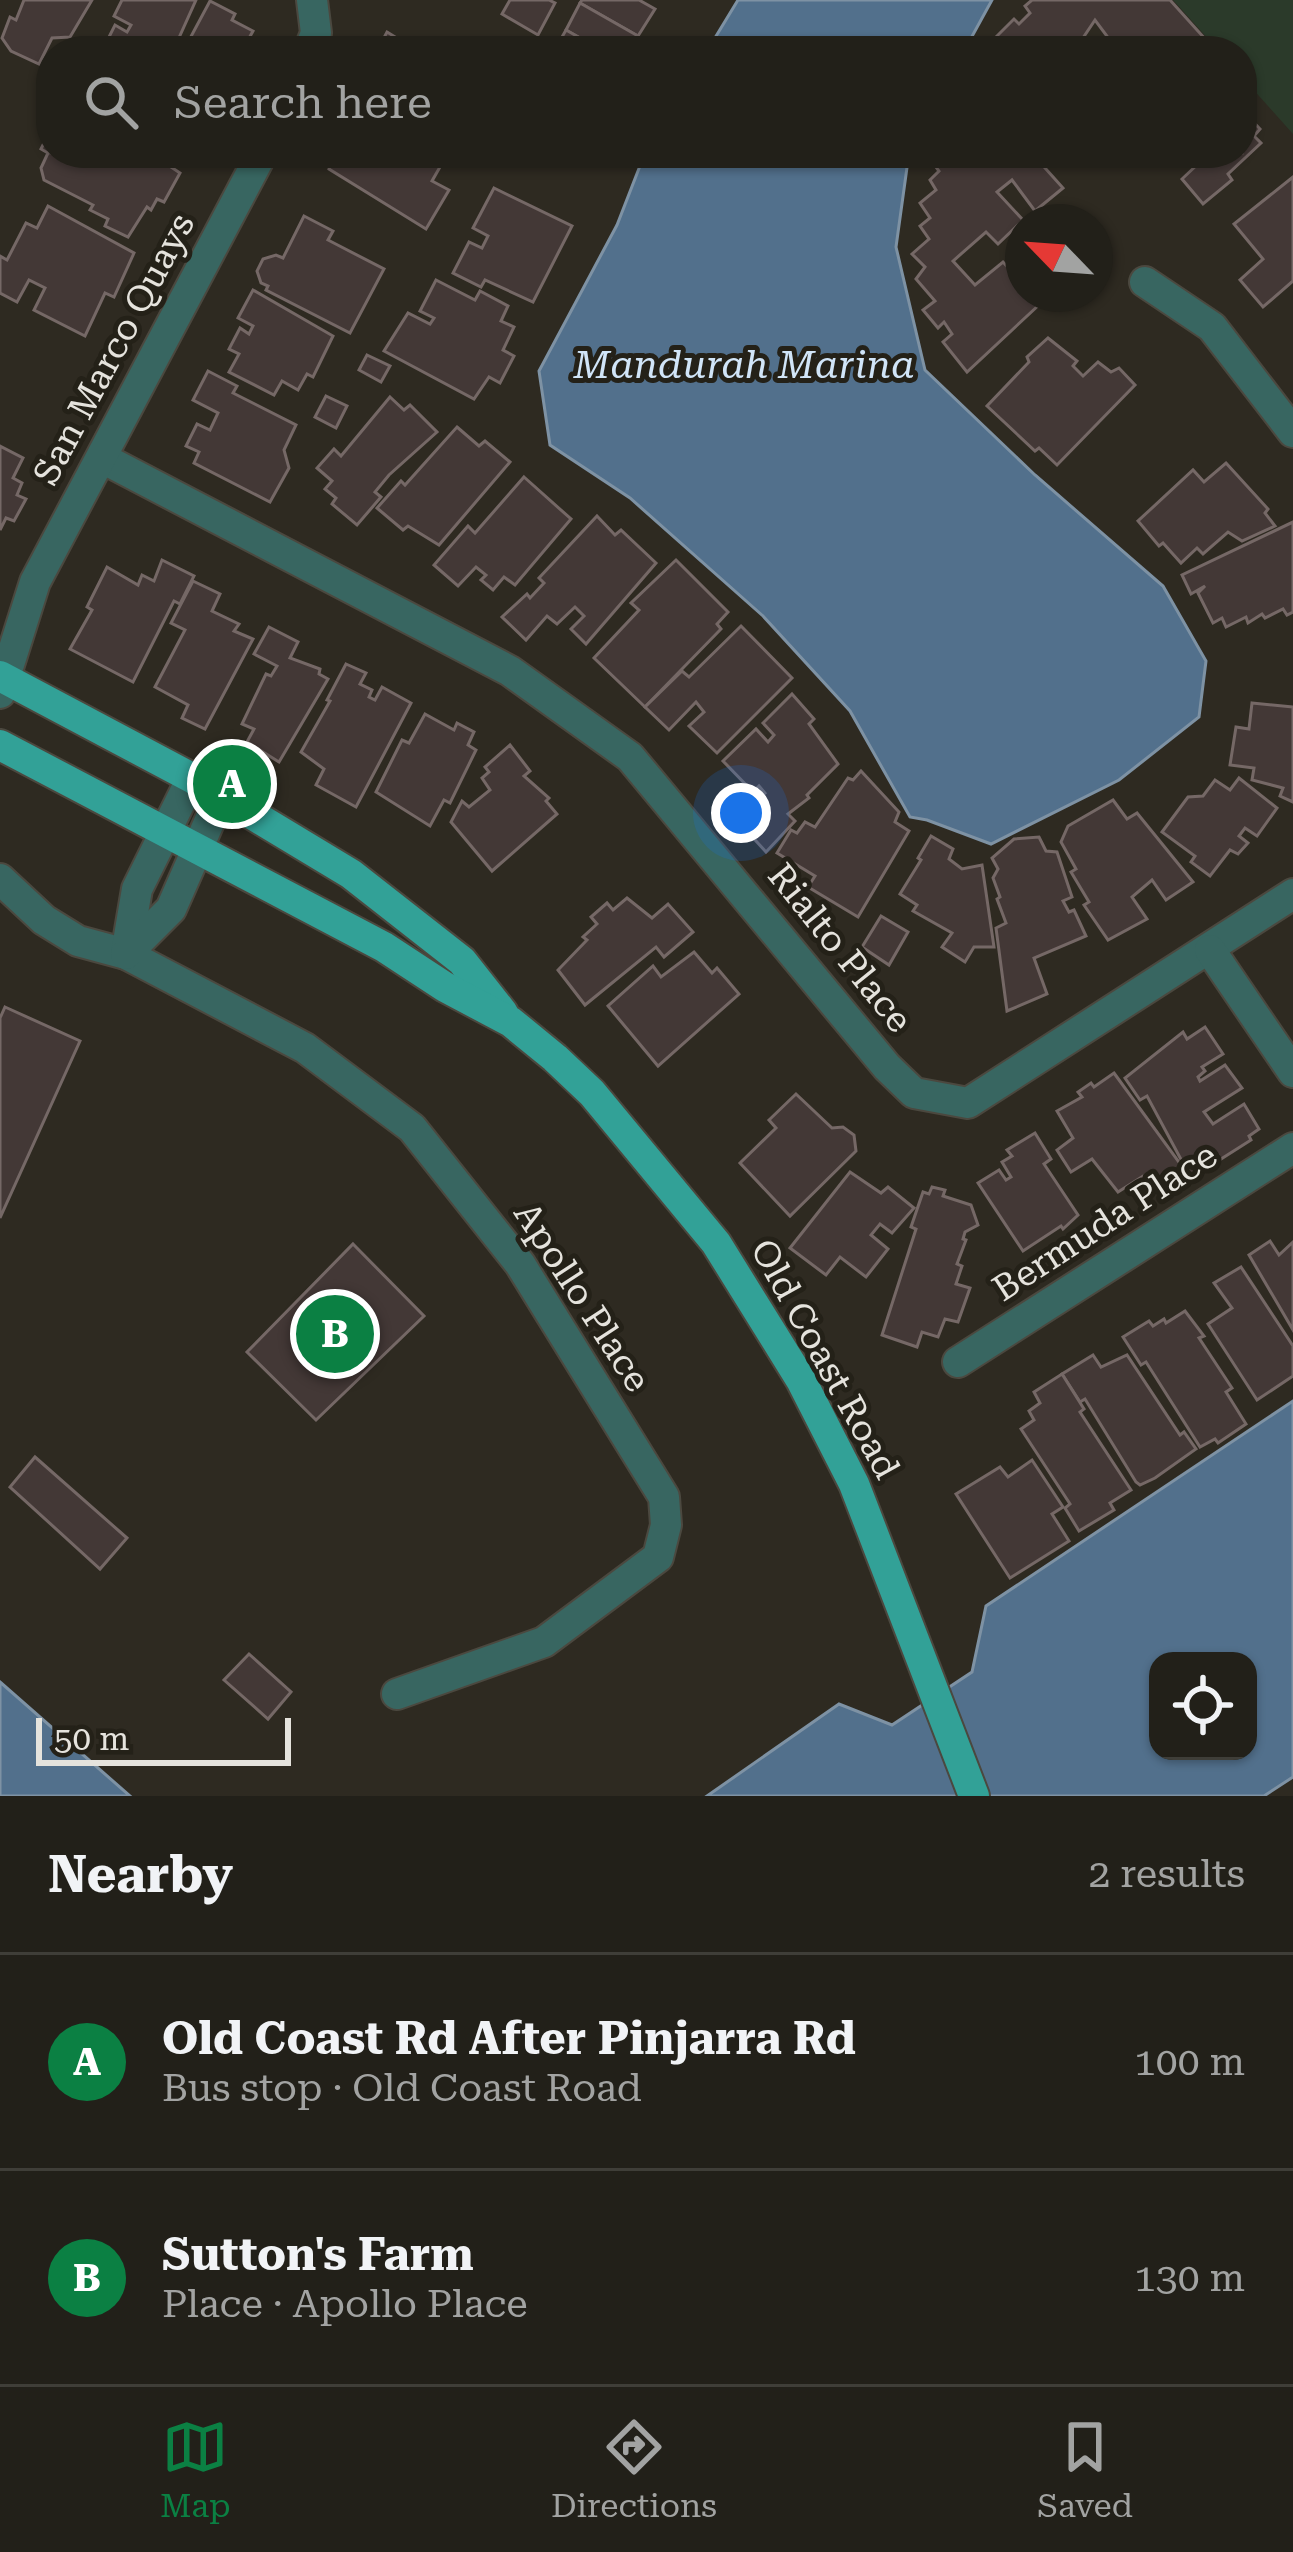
<!DOCTYPE html>
<html lang="en">
<head>
<meta charset="utf-8">
<style>
	:root { --surface:#222019; --page:#2e2d26; --text:#f1f3f6; --muted:#a2a3a2; --line:#3f3e38; --accent:#0b8043 }
	body { margin:0; font-family:"Roboto Serif",serif; background:var(--page); color:var(--text) }
	.controls { position:absolute; right:36px; bottom:36px; display:grid; overflow:hidden; border-radius:24px; box-shadow:0 3px 9px #0004 }
	.controls button { width:108px; height:108px; display:grid; place-items:center; padding:0; border:0; border-bottom:3px solid var(--line); background:var(--surface); color:var(--text); font:60px sans-serif }
	.compass { position:absolute; left:1005px; top:204px; width:108px; height:108px; border-radius:50%; background:var(--surface); box-shadow:0 3px 9px #0004; rotate:295deg }
	.scale { position:absolute; left:36px; bottom:30px; width:255px; box-sizing:border-box; padding-left:12px; border:6px solid #e5e3dd; border-top:0; font-size:33px; line-height:42px; white-space:nowrap; color:#e5e3dd; -webkit-text-stroke:9px #242118; paint-order:stroke }
	.you { position:absolute; left:741px; top:813px; width:42px; height:42px; margin:-30px; border:9px solid #fff; border-radius:50%; background:#1a73e8; box-shadow:0 0 0 18px #1a73e833 }
	.badge { display:grid; place-items:center; width:78px; height:78px; border-radius:50%; background:var(--accent); color:#fff; font-size:39px; font-weight:700 }
	.pin { position:absolute; translate:-50% -50%; border:6px solid #fff; box-shadow:0 3px 12px #0006 }
	.list { margin:0; padding:0; list-style:none }
	h2 { display:flex; justify-content:space-between; align-items:center; height:156px; margin:0; padding:0 48px; font-size:51px }
	h2 small { font-size:39px; font-weight:400; color:var(--muted) }
	.list li { display:grid; grid-template-columns:78px 1fr auto; gap:36px; align-items:center; box-sizing:border-box; height:216px; padding:0 48px; border-top:3px solid var(--line) }
	.list b { display:block; font-size:45px; white-space:nowrap }
	.list p { margin:0; font-size:39px; white-space:nowrap; color:var(--muted) }
	.list em { font-size:39px; font-style:normal; color:var(--muted) }
	.icon { flex:none; width:66px; height:66px; fill:none; stroke:currentColor; stroke-width:2; stroke-linecap:round; stroke-linejoin:round }
	.map { position:relative; flex:none; width:1293px; height:1796px; overflow:hidden }
	.search { position:absolute; background:var(--surface); box-shadow:0 3px 9px #0004; left:36px; right:36px; top:36px; height:132px; display:flex; align-items:center; gap:30px; box-sizing:border-box; padding:0 42px; border-radius:48px; color:var(--muted); font-size:45px }
	.sheet { height:588px; background:var(--surface) }
	nav { display:flex; justify-content:space-around; align-items:center; box-sizing:border-box; height:168px; border-top:3px solid var(--line); background:var(--surface); font-size:33px; color:var(--muted) }
	nav a { display:grid; justify-items:center; gap:6px }
	nav .on { color:var(--accent) }
	.map>svg:first-child { display:block }
	.green { fill:#2b3a2a }
	.water { fill:#52708c; stroke:#7e92a4; stroke-width:3; fill-rule:evenodd }
	.building { fill:#433836; stroke:#756866; stroke-width:3 }
	.lines { fill:none; stroke-linecap:round; stroke-linejoin:round }
	.minor-casing { stroke:#4b483f; stroke-width:34 }
	.primary-casing { stroke:#4b483f; stroke-width:34 }
	.minor { stroke:#386661; stroke-width:30 }
	.primary { stroke:#32a197; stroke-width:30 }
	.labels { text-anchor:middle; dominant-baseline:central; stroke-width:10; stroke-linejoin:round; paint-order:stroke }
	.street-label { font-size:36px; fill:#e5e3dd; stroke:#242118 }
	.water-label { font-size:39px; font-style:italic; fill:#d1e5f8; stroke:#242118 }
</style>
</head>
<body>
<div class="map">
<svg width="1293" height="1796" viewBox="0 0 1293 1796">
	<rect width="100%" height="100%" fill="#2e2a21"/>
	<path class="green" d="M1173,0H1293V134L1242,77V51H1219Z"/>
	<g class="water">
		<path d="M738,0H992L964,51H707Z"/>
		<path d="M645,153H909L896,247L925,370L1035,475L1163,586L1206,661L1199,717L1119,780L991,844L927,820L910,817L850,711L763,616L630,498L550,445L539,371L617,225Z"/>
		<path d="M1293,1401V1777L1264,1796H707L839,1704L892,1725L972,1672L986,1606ZM1158,1661H1248V1751H1158Z"/>
		<path d="M0,1682L130,1796H0Z"/>
	</g>
	<g class="building">
		<path d="M24,0H92L70,37L52,38L39,64L11,51L2,38L10,17L16,20Z"/>
		<path d="M122,0H196L173,51H111L105,45L115,25L127,32L131,25L114,16Z"/>
		<path d="M510,0H549L555,3L538,35L502,14Z"/>
		<path d="M582,0H639L655,9L638,36L580,3Z"/>
		<path d="M1032,0H1170L1216,51H1118L1095,20L1083,38L1093,51H982L1014,19L1019,24L1030,13L1025,6Z"/>
		<path d="M210,1L235,14L232,20L253,31L242,51H176L181,41L187,44Z"/>
		<path d="M580,3L638,36L630,51H603L566,30Z"/>
		<path d="M566,30L603,51H554Z"/>
		<path d="M387,32L418,51H365L370,42L379,47Z"/>
		<path d="M1242,110L1260,129L1254,136L1261,143L1228,174L1232,180L1203,204L1182,179L1200,162L1191,153H1242Z"/>
		<path d="M51,129V153H150L180,173L164,202L157,199L151,210L147,207L128,237L105,226L108,219L90,210L93,205L44,180L41,168L48,153L41,149Z"/>
		<path d="M334,153H448L432,181L449,190L426,229L329,169Z"/>
		<path d="M934,153H1036L1037,159L1063,188L1035,211L1012,180L997,192L1023,220L998,244L986,232L953,261L975,285L1003,262L1023,284V294H1032L1041,303L967,372L943,342L952,334L944,322L938,328L923,310L935,301L916,279L925,267L912,254L929,239L920,226L930,218L920,203L936,190L930,180L939,171L929,158Z"/>
		<path d="M1293,177V281L1263,307L1240,280L1263,259L1234,224Z"/>
		<path d="M494,188L572,226L533,302L485,280L481,287L453,273L469,242L482,248L488,236L473,228Z"/>
		<path d="M48,206L134,253L114,297L105,293L85,336L34,310L45,288L29,280L17,302L0,293V256L7,260L26,223L37,228Z"/>
		<path d="M304,216L333,231L328,240L384,269L350,333L266,290L268,286L261,283L257,271L263,259L276,255L283,258Z"/>
		<path d="M436,280L475,300L480,291L508,306L501,321L514,327L503,350L514,356L500,383L489,377L474,399L384,351L408,313L430,324L434,318L420,311Z"/>
		<path d="M253,290L333,336L313,377L307,374L298,390L282,381L274,395L229,372L239,354L229,349L240,328L249,334L253,326L238,318Z"/>
		<path d="M1048,338L1077,361L1073,366L1083,376L1098,362L1111,372L1119,368L1135,385L1057,465L1039,448L1035,451L987,406L1029,362L1027,357Z"/>
		<path d="M367,355L390,366L381,382L359,370Z"/>
		<path d="M208,371L237,386L233,393L296,425L284,450L289,468L270,502L194,463L199,452L186,446L197,424L210,430L218,413L193,400Z"/>
		<path d="M326,396L347,406L336,428L315,417Z"/>
		<path d="M390,397L404,410L410,405L437,432L389,475L375,492L381,497L357,525L332,504L336,498L325,489L332,481L317,468L334,449L341,456Z"/>
		<path d="M457,427L479,446L485,441L510,462L439,545L408,526L403,530L377,508L401,481L405,485Z"/>
		<path d="M0,446L23,458L13,478L22,483L17,495L26,499L14,521L6,518L0,530Z"/>
		<path d="M1226,463L1268,509L1265,513L1275,526L1242,541L1228,532L1203,554L1197,548L1181,563L1163,543L1159,546L1138,521L1193,470L1204,482Z"/>
		<path d="M524,477L571,519L515,585L504,577L493,590L481,580L486,575L476,567L458,586L434,565L468,526L475,533Z"/>
		<path d="M597,516L615,535L621,530L656,563L586,644L571,629L584,616L575,607L557,624L547,616L526,640L502,617L527,594L530,598L544,583L539,578Z"/>
		<path d="M1293,522V612L1287,615L1283,609L1265,618L1262,614L1248,623L1246,617L1226,627L1222,618L1213,623L1198,593L1205,586L1191,594L1182,575Z"/>
		<path d="M162,560L194,576L180,604L174,601L133,682L70,649L92,610L87,607L107,567L138,585L142,575L154,581Z"/>
		<path d="M676,560L728,612L717,624L721,629L645,707L594,658L639,610L631,603Z"/>
		<path d="M193,581L220,594L212,611L239,624L234,631L253,639L205,729L182,718L188,705L155,687L185,630L171,623Z"/>
		<path d="M741,626L792,678L717,753L689,726L704,712L696,702L669,730L645,707L682,671L689,677Z"/>
		<path d="M269,627L298,642L290,658L320,669L319,674L328,679L279,762L247,742L254,729L242,724L266,674L271,676L277,666L254,654Z"/>
		<path d="M346,664L366,673L360,684L372,690L369,697L375,700L382,687L411,703L356,807L316,785L324,769L301,752L330,701L327,700Z"/>
		<path d="M792,694L814,719L809,724L838,764L807,795L809,798L788,814L795,821L766,852L736,819L765,793L759,786L753,792L723,761L756,729L768,742L774,735L763,723Z"/>
		<path d="M1252,703L1293,707V802L1280,796L1283,788L1252,780L1254,768L1230,765L1236,727L1249,729Z"/>
		<path d="M425,714L454,730L457,723L474,732L468,745L476,750L450,803L444,800L430,826L376,792L402,740L409,743Z"/>
		<path d="M510,745L530,771L524,776L549,798L546,801L557,814L492,871L451,822L462,801L469,807L490,790L482,778L489,772L485,767Z"/>
		<path d="M861,771L899,812L895,822L909,831L858,917L808,887L815,876L777,853L791,830L797,833L805,822L815,827L848,778L853,780Z"/>
		<path d="M1239,778L1277,808L1257,836L1245,828L1239,836L1248,843L1238,854L1230,850L1210,876L1191,862L1195,856L1162,832L1188,797L1203,796L1215,780L1230,790Z"/>
		<path d="M1113,800L1127,819L1137,813L1193,882L1166,900L1152,880L1132,897L1147,919L1108,940L1084,905L1089,902L1071,872L1076,869L1061,842L1068,826Z"/>
		<path d="M931,836L953,849L949,859L962,869L982,865L994,947H974L965,962L942,947L952,933L913,911L917,905L900,894L921,860L918,858Z"/>
		<path d="M1039,837L1046,851L1057,852L1072,897L1063,901L1069,912L1074,910L1086,936L1034,958L1047,994L1007,1011L996,928L1006,923L997,899L1000,897L993,878L998,869L992,858L1014,839Z"/>
		<path d="M627,898L652,918L668,904L693,932L664,957L656,947L585,1005L558,970L587,940L583,937L597,924L591,917L607,903L613,910Z"/>
		<path d="M881,916L908,932L889,965L862,947Z"/>
		<path d="M694,952L712,973L717,968L739,994L658,1066L608,1006L653,966L661,977Z"/>
		<path d="M5,1007L80,1041L0,1218V1018Z"/>
		<path d="M1205,1027L1223,1054L1202,1067L1205,1071L1198,1077L1200,1081L1225,1065L1242,1088L1204,1112L1213,1124L1244,1104L1259,1129L1249,1136L1251,1140L1191,1178L1147,1096L1140,1100L1125,1078L1183,1032L1187,1039Z"/>
		<path d="M1114,1073L1184,1169L1157,1186L1148,1173L1118,1192L1092,1159L1071,1172L1057,1150L1073,1138L1057,1111L1082,1097L1078,1092L1091,1083L1094,1087Z"/>
		<path d="M796,1094L832,1128L843,1127L854,1135L856,1151L790,1216L740,1163L776,1128L769,1120Z"/>
		<path d="M1035,1133L1051,1159L1044,1164L1078,1215L1063,1229L1061,1226L1023,1251L978,1183L999,1170L1006,1180L1011,1177L1002,1162L1012,1156L1007,1150Z"/>
		<path d="M850,1172L881,1193L888,1187L914,1208L892,1233L880,1224L871,1235L888,1249L866,1277L840,1257L826,1275L790,1248Z"/>
		<path d="M932,1187L945,1190L943,1196L971,1205L978,1225L965,1232L963,1239L966,1240L957,1264L962,1266L956,1284L970,1288L958,1322L945,1319L938,1337L922,1332L917,1347L882,1335L916,1229L911,1227L923,1192L929,1194Z"/>
		<path d="M1270,1241L1279,1255L1293,1242V1330L1249,1255Z"/>
		<path d="M353,1244L424,1316L316,1420L247,1352Z"/>
		<path d="M1241,1267L1293,1346V1376L1257,1400L1208,1324L1232,1308L1214,1283Z"/>
		<path d="M1185,1311L1204,1336L1199,1338L1232,1388L1226,1392L1246,1424L1218,1443L1215,1439L1200,1447L1146,1362L1141,1365L1123,1337L1149,1321L1153,1326L1164,1319L1166,1323Z"/>
		<path d="M1093,1355L1101,1367L1127,1355L1180,1435L1184,1432L1196,1449L1155,1478L1140,1485L1136,1482L1085,1399L1080,1402L1062,1374Z"/>
		<path d="M1062,1374L1084,1409L1080,1412L1131,1490L1110,1503L1114,1510L1079,1531L1065,1508L1070,1504L1021,1429L1034,1420L1029,1411L1040,1403L1034,1392Z"/>
		<path d="M35,1457L127,1538L100,1569L10,1487Z"/>
		<path d="M1032,1460L1063,1507L1052,1514L1069,1541L1010,1578L956,1494L1000,1467L1008,1477Z"/>
		<path d="M249,1654L291,1692L268,1719L224,1680Z"/>
	</g>
	<g class="lines">
		<defs>
			<g id="minor">
				<path d="M309,51L316,33L312,0"/>
				<path d="M1145,282L1212,327L1293,432"/>
				<path d="M102,458L510,671L630,757L887,1067L914,1093L968,1103L1293,894"/>
				<path d="M0,693L35,582L262,153"/>
				<path d="M0,879L44,920L78,941L126,954L305,1048L412,1128L520,1264L664,1497L666,1525L658,1557L544,1642L397,1694"/>
				<path d="M1210,950L1293,1072"/>
				<path d="M126,954L137,889L192,778"/>
				<path d="M126,954L171,909L221,795"/>
				<path d="M958,1362L1293,1148"/>
			</g>
			<g id="primary">
				<path d="M0,676L192,778L351,874L462,961L503,1013"/>
				<path d="M0,745L384,947L445,987L511,1022L555,1058L592,1093L716,1243L801,1380L854,1484L974,1796"/>
			</g>
		</defs>
		<use href="#minor" class="minor-casing"/>
		<use href="#primary" class="primary-casing"/>
		<use href="#minor" class="minor"/>
		<use href="#primary" class="primary"/>
	</g>
	<g class="labels">
		<g class="street-label">
			<text transform="translate(114 349) rotate(-62)">San Marco Quays</text>
			<text transform="translate(840 948) rotate(51)">Rialto Place</text>
			<text transform="translate(1105 1222) rotate(-33)">Bermuda Place</text>
			<text transform="translate(582 1297) rotate(57)">Apollo Place</text>
			<text transform="translate(825 1359) rotate(61)">Old Coast Road</text>
		</g>
		<g class="water-label">
			<text x="744" y="365">Mandurah Marina</text>
		</g>
	</g>
</svg>
<div class="controls">
<button><svg class="icon" aria-label="locate" viewBox="0 0 24 24"><circle cx="12" cy="12" r="6"/><path d="M12 2v4M12 18v4M2 12h4M18 12h4"/></svg></button>
</div>
<svg class="compass" viewBox="-18 -18 36 36"><path d="M0-13l5 13h-10z" fill="#e53935"/><path d="M0 13l5-13h-10z" fill="#a2a3a2"/></svg>
<div class="scale">50 m</div>
<div class="you"></div>
<div class="pin badge" style="left:232px;top:784px">A</div>
<div class="pin badge" style="left:335px;top:1334px">B</div>
<div class="search"><svg class="icon" aria-label="search" viewBox="0 0 24 24"><circle cx="10" cy="10" r="6"/><path d="M15 15l6 6"/></svg>Search here</div>
</div>
<section class="sheet">
<h2>Nearby<small>2 results</small></h2>
<ul class="list">
<li><span class="badge">A</span><div><b>Old Coast Rd After Pinjarra Rd</b><p>Bus stop · Old Coast Road</p></div><em>100 m</em></li>
<li><span class="badge">B</span><div><b>Sutton's Farm</b><p>Place · Apollo Place</p></div><em>130 m</em></li>
</ul>
</section>
<nav>
<a class="on"><svg class="icon" aria-label="map" viewBox="0 0 24 24"><path d="M3 6l6-2 6 2 6-2v14l-6 2-6-2-6 2zM9 4v14M15 6v14"/></svg>Map</a>
<a><svg class="icon" aria-label="directions" viewBox="0 0 24 24"><path d="M12 3l9 9-9 9-9-9zM9 14v-3h6M13 9l2 2-2 2"/></svg>Directions</a>
<a><svg class="icon" aria-label="saved" viewBox="0 0 24 24"><path d="M7 4h10v16l-5-4-5 4z"/></svg>Saved</a>
</nav>
</body>
</html>
